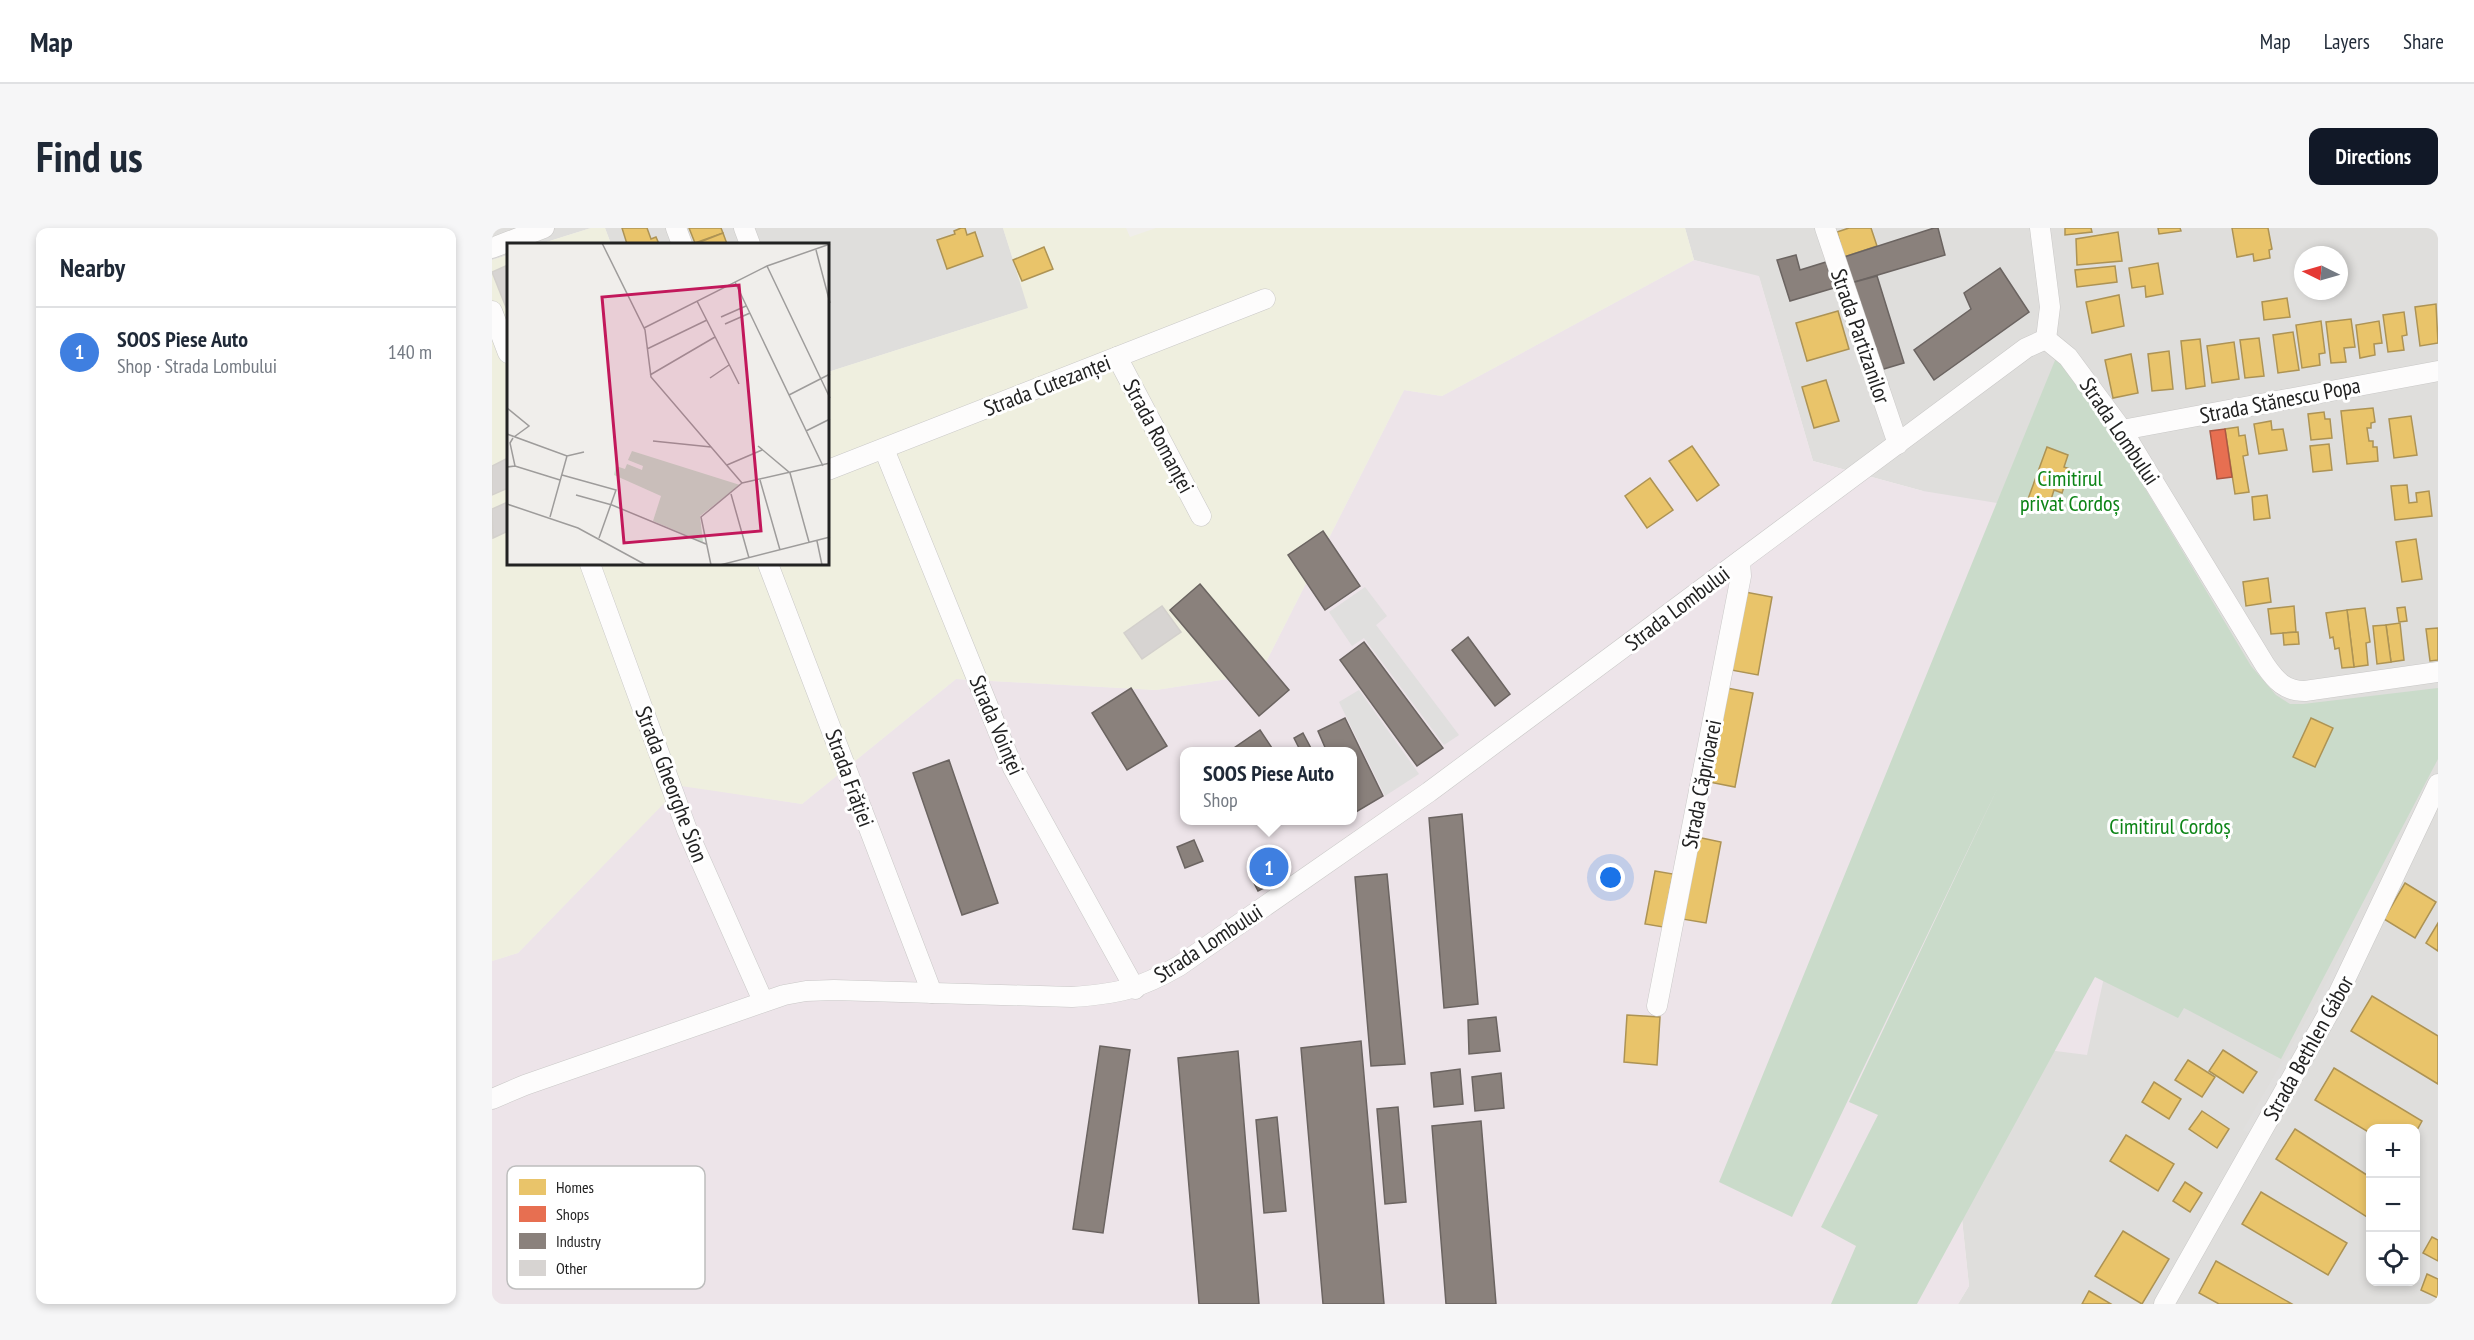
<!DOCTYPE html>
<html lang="en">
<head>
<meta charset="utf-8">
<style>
	:root { --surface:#fff; --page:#f6f6f7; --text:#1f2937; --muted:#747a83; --line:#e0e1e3; --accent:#111827 }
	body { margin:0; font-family:"PT Sans Narrow",sans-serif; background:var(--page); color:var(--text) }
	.controls { position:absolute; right:18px; bottom:18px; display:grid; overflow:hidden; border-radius:12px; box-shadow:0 3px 9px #0003 }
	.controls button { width:54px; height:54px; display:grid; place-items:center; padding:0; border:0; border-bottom:2px solid var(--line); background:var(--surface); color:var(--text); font:30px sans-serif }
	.compass { position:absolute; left:1802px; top:18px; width:54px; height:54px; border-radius:50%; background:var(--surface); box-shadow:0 3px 9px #0003; rotate:275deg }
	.you { position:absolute; left:1119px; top:650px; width:21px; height:21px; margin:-15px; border:4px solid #fff; border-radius:50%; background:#1a73e8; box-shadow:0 0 0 9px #1a73e833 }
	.badge { display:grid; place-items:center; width:39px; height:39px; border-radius:50%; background:var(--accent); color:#fff; font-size:20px; font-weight:700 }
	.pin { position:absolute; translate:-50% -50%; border:3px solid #fff; box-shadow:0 2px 6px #0006 }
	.popup { position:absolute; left:688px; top:519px; width:177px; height:78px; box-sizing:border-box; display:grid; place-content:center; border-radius:12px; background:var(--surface); filter:drop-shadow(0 2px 4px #0005); font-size:20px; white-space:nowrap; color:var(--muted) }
	.popup b { font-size:22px; color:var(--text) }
	.popup::after { content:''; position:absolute; left:50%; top:100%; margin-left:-12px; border:12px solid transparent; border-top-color:var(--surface) }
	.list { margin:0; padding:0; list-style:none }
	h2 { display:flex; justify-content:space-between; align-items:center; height:78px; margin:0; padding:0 24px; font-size:26px }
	h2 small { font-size:20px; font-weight:400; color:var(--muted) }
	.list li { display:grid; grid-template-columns:39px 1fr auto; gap:18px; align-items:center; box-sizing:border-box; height:90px; padding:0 24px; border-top:2px solid var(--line) }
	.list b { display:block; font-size:22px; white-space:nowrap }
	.list p { margin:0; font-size:20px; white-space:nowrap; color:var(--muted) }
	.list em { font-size:20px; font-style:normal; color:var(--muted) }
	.icon { flex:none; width:33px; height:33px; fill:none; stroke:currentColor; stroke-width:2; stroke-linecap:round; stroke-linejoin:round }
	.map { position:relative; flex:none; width:1946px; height:1076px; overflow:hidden; border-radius:12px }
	header { display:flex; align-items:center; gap:36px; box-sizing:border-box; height:84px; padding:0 30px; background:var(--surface); border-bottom:2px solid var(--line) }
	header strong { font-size:28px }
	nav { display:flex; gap:33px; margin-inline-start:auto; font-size:21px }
	.intro { display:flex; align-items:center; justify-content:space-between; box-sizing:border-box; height:144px; padding:0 36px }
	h1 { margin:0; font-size:42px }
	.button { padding:15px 27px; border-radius:12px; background:var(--accent); color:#fff; font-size:21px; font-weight:700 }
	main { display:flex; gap:36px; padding:0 36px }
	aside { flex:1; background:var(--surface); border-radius:12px; box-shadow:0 3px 9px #0003 }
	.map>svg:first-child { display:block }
	.residential { fill:#dfdedc; fill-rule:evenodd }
	.industrial { fill:#ede4e9; fill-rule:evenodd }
	.farmland { fill:#efefdf }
	.cemetery { fill:#cadbca }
	.parking { fill:#e0dfde }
	.homes { fill:#e9c46a; stroke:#ad9354; stroke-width:1.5 }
	.shops { fill:#e76f51; stroke:#ac5843; stroke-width:1.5 }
	.industry { fill:#8a817c; stroke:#6b6461; stroke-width:1.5 }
	.building { fill:#d7d4d2; stroke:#d3d0cc; stroke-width:1.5 }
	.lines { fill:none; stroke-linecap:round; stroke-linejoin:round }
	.minor-casing { stroke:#c9c8c7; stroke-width:21 }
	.minor { stroke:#fdfcfc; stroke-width:20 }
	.labels { text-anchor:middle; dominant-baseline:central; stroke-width:6; stroke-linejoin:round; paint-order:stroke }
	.street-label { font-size:22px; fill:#222; stroke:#fff }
	.park-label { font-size:22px; fill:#0c8416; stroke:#fff }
	.inset-road { fill:none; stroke:#9e9c9b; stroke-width:1.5 }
	.view { fill:#c2185b; fill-opacity:0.15; stroke:#c2185b; stroke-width:3 }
	.inset-edge { fill:none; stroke:#222; stroke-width:3 }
	.key { fill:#fff; stroke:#bdbdbd; stroke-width:1.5 }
	.key-label { font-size:16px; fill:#222 }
</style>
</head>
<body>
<header>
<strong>Map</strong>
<nav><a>Map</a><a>Layers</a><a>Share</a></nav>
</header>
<div class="intro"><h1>Find us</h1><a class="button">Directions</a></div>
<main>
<aside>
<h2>Nearby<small></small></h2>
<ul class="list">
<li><span class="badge" style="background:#3f7fe0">1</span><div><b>SOOS Piese Auto</b><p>Shop · Strada Lombului</p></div><em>140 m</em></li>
</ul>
</aside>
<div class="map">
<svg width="1946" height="1076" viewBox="0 0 1946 1076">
	<rect width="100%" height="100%" fill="#f0eeeb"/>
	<g class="residential">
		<path d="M0,0H99L48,16H16V27L0,32Z"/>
		<path d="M113,0H511L537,80L336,144V16H119Z"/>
		<path d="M1193,0H1946V1076H1466L1477,1058L1467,963L1431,263L1321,233L1267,49L1202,32ZM1811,27H1847V63H1811ZM1878,900H1924V1054H1878Z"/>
	</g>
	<path class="industrial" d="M1202,32L1267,48L1321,233L1431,263L1597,290L1632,658L1595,827L1471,811L1467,963L1477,1058L1466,1076H0V733L26,725L189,557L310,576L464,451L664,462L768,446L912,162L950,168ZM693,524H861V592H693Z"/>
	<g class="farmland">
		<path d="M99,0H113L119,16H48Z"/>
		<path d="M511,0H634L638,9L664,0H1193L1202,32L950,168L912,162L768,446L664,462L464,451L310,576L189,558L26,725L0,733V32L16,27V336H336V144L536,80Z"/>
	</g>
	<path class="cemetery" d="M1566,125L1651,257L1759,438L1784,467L1798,476H1811L1946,460V531L1789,831L1692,780L1686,790L1603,749L1425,1076H1339L1364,1018L1329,999L1386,887L1357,874L1507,557L1300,989L1227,954Z"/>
	<g class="parking">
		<path d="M873,359L895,388L884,397L967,507L952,517L872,410L860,418L837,384Z"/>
		<path d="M867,462L927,546L893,568L847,474Z"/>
		<path d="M1872,702L1764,909L1751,902L1825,773L1859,705Z"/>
	</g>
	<g class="homes">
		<path d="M130,0H155L159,11L164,9L167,16H135Z"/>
		<path d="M197,0H229L231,5L203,15Z"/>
		<path d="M469,0H473L475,7L483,4L491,28L455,41L445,12L463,6L462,3Z"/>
		<path d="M1357,0H1379L1385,18L1352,29L1345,4Z"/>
		<path d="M1573,0H1599L1600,4L1573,7Z"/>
		<path d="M1666,0H1688L1689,3L1667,6Z"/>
		<path d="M1740,0H1776L1780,21L1777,22L1778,30L1762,33L1761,26L1745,29Z"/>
		<path d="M1626,4L1630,33L1585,37L1584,11Z"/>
		<path d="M231,5L235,16H203Z"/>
		<path d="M552,19L561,41L530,53L521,32Z"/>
		<path d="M1666,35L1671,66L1654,69L1653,58L1640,60L1637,40Z"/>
		<path d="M1623,38L1625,54L1585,59L1583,42Z"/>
		<path d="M1627,67L1632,98L1600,105L1594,74Z"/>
		<path d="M1795,70L1798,89L1772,92L1770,74Z"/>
		<path d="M1944,76L1946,115L1928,118L1923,79Z"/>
		<path d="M1346,83L1357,121L1315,133L1304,95Z"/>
		<path d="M1912,84L1915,107L1910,108L1912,122L1896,124L1891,87Z"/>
		<path d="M1859,91L1863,119L1852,120L1854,134L1839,135L1834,94Z"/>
		<path d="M1829,93L1833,125L1827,126L1828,137L1810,140L1804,97Z"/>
		<path d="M1887,93L1890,115L1882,116L1883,127L1868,130L1864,97Z"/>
		<path d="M1801,104L1807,142L1786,145L1781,107Z"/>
		<path d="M1767,110L1772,148L1753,150L1748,112Z"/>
		<path d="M1708,111L1713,158L1694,161L1689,113Z"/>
		<path d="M1742,114L1747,151L1720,155L1715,118Z"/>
		<path d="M1677,123L1681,161L1660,163L1656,126Z"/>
		<path d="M1639,126L1646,165L1621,170L1613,132Z"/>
		<path d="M1334,152L1347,193L1322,200L1310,159Z"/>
		<path d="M1881,180L1883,194L1879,195V200H1875L1877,213H1881V219H1885L1886,233L1855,236L1849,183Z"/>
		<path d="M1832,184L1833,191H1838L1840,210L1819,212L1816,186Z"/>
		<path d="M1919,188L1925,227L1902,230L1897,191Z"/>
		<path d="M1779,193L1780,202L1791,201L1795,222L1767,226L1762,196Z"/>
		<path d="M1746,199L1747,208L1753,207L1756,227L1751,228L1757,264L1743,266L1733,201Z"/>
		<path d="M1837,216L1840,242L1821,244L1818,218Z"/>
		<path d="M1200,218L1227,257L1205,273L1177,233Z"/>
		<path d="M1555,219L1576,227L1572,239L1578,241L1570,265L1562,262L1557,278L1536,271Z"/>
		<path d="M1158,250L1181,282L1155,300L1133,268Z"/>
		<path d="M1915,257L1917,275L1925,274L1924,265L1937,263L1940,288L1903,292L1899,258Z"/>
		<path d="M1775,267L1778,290L1762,292L1760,269Z"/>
		<path d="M1924,311L1930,351L1910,354L1904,314Z"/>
		<path d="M1776,350L1779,374L1754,378L1751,354Z"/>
		<path d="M1253,364L1280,369L1266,447L1239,442Z"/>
		<path d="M1802,378L1804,404L1779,406L1776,381Z"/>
		<path d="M1913,379L1915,393L1907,394L1905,380Z"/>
		<path d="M1873,380L1878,414L1874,415L1876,437L1862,439L1855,382Z"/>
		<path d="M1855,382L1862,439L1850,440L1847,420L1843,421L1841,409L1838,410L1834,385Z"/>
		<path d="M1908,395L1912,432L1899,434L1894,397Z"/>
		<path d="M1894,397L1899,434L1885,436L1881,398Z"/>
		<path d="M1946,400V432L1938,433L1934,401Z"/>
		<path d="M1806,404L1807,416L1792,417L1791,405Z"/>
		<path d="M1235,460L1261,465L1243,559L1217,554Z"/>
		<path d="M1819,490L1841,500L1823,539L1801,529Z"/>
		<path d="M1205,609L1229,614L1214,695L1190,691Z"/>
		<path d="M1163,643L1181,646L1171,699L1153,696Z"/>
		<path d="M1913,655L1944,674L1923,710L1892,691Z"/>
		<path d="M1946,695V723L1934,715Z"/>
		<path d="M1880,768L1946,808V856L1859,803Z"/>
		<path d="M1135,787L1168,789L1165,837L1132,834Z"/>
		<path d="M1731,822L1765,844L1751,865L1717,843Z"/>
		<path d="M1696,832L1723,849L1710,869L1683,852Z"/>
		<path d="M1842,840L1930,893L1924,904V900H1878V905L1823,872Z"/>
		<path d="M1662,854L1689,871L1677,891L1650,874Z"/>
		<path d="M1710,883L1737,901L1725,920L1697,901Z"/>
		<path d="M1803,901L1878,949V991L1784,931Z"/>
		<path d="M1634,907L1682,936L1666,963L1618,933Z"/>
		<path d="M1693,954L1710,965L1698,984L1681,973Z"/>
		<path d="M1769,964L1855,1015L1836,1047L1750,996Z"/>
		<path d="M1631,1003L1677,1031L1650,1076L1603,1048Z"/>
		<path d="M1940,1009L1946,1012V1033L1931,1025Z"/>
		<path d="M1724,1033L1800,1076H1727L1707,1065Z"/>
		<path d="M1935,1046L1946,1051V1070L1929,1062Z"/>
		<path d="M1597,1063L1619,1076H1590Z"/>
	</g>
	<path class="shops" d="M1733,201L1740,249L1725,251L1718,203Z"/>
	<g class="industry">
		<path d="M1442,0H1446L1453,27L1359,55L1352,29Z"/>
		<path d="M1304,27L1308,42L1334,34L1342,60L1298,73L1285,32Z"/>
		<path d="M1508,40L1537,84L1442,152L1422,122L1479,81L1472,65Z"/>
		<path d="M1385,48L1412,135L1385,143L1359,55Z"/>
		<path d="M831,303L868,358L833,382L796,327Z"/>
		<path d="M708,356L797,462L767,488L678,382Z"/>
		<path d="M976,409L1018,466L1003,478L960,422Z"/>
		<path d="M872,414L951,520L925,538L848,432Z"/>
		<path d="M639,460L675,518L635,542L600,485Z"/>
		<path d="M853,490L891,568L864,584L861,578V524H835L826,503Z"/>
		<path d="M768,502L782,523L745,524L742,520Z"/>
		<path d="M811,505L821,524H809L802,510Z"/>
		<path d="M457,532L506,675L470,687L421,545Z"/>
		<path d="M970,586L986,776L952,780L937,590Z"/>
		<path d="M702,612L711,633L693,640L685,619Z"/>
		<path d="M772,645L778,657L766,663L760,651Z"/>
		<path d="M895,646L913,836L879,838L863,649Z"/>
		<path d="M1004,789L1008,823L977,826L976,792Z"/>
		<path d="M869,813L892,1076H831L809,820Z"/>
		<path d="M608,818L638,822L611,1005L581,1001Z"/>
		<path d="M746,823L767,1076H707L686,830Z"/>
		<path d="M968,841L971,876L942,879L939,845Z"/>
		<path d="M1009,845L1012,880L983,883L980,849Z"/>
		<path d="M906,879L914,974L893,976L885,881Z"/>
		<path d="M785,889L794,983L772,985L764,892Z"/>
		<path d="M989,893L1004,1076H954L940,898Z"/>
	</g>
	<g class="building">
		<path d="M16,37V81L15,82L0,44Z"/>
		<path d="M16,230V260L0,267V238Z"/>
		<path d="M16,274V303L1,310L0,281Z"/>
		<path d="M670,378L689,404L650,431L632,405Z"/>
	</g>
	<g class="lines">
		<defs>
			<g id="minor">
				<path d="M184,0L190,16"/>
				<path d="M252,0L258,16"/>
				<path d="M1333,0L1406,216"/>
				<path d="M1548,0L1558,79L1554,111"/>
				<path d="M0,20L52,0"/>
				<path d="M0,83L16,125"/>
				<path d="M1554,111L1576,129L1630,202L1773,437C1784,453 1793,463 1813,463L1946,444"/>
				<path d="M625,129L709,288"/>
				<path d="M1630,202L1946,143"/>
				<path d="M392,221L521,540L643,761"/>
				<path d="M336,242L773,71"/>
				<path d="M98,336L195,602L271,773"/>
				<path d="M276,336L440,765"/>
				<path d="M1165,778L1249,348L1248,333"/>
				<path d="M0,871L33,857L292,767L314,763L342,762L580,769C626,766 647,761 687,738L937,564L1534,120L1554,111"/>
				<path d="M1672,1076L1840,779L1946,556"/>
			</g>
		</defs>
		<use href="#minor" class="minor-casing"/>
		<use href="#minor" class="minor"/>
	</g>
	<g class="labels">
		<g class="street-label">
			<text transform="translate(1369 108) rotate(71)">Strada Partizanilor</text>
			<text transform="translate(555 157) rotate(-21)">Strada Cutezanței</text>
			<text transform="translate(1788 172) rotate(-11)">Strada Stănescu Popa</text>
			<text transform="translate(1628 203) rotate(56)">Strada Lombului</text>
			<text transform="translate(667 208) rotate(62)">Strada Romanței</text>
			<text transform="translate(1185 380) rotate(-37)">Strada Lombului</text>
			<text transform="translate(505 497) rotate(67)">Strada Voinței</text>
			<text transform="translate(358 550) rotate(70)">Strada Frăției</text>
			<text transform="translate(180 556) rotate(69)">Strada Gheorghe Sion</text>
			<text transform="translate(1209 556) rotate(-79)">Strada Căprioarei</text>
			<text transform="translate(716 715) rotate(-33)">Strada Lombului</text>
			<text transform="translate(1816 820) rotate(-61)">Strada Bethlen Gábor</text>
		</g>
		<g class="park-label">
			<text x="1578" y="250">Cimitirul<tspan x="1578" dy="25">privat Cordoș</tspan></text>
			<text x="1678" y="598">Cimitirul Cordoș</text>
		</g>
	</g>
	<g transform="translate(15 15)">
		<rect width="322" height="322" fill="#f0eeeb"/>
		<path d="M125,208L233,242L193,273L196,299L146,278L154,253L107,232L109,223L118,226L120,221L135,227L136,223L121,217Z" fill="#cadbca"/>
		<path class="inset-road" d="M95,0L138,87L144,134L235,240M309,7L323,60M260,23L323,155M228,39L316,223M190,58L232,141M214,74L239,63M218,81L243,70M137,85L260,23L323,1M140,106L200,77M143,132L208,94M203,135L222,122M282,152L323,131M0,165L22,183L7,194M299,188L323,176M0,191L60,213L77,209M6,195L3,200L8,223M146,198L204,204M251,203L283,230L302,299M220,222L255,207M0,224L8,223L53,237M55,232L109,247L92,295M253,237L273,307M235,240L323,220M224,251L242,315M69,252L105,262L199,301M0,261L71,285L139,322M43,274L60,213M310,298L315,322M204,322L194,274L235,240M213,322L323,294"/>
		<path class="view" d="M232,42L254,288L117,300L95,54Z"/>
		<rect width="322" height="322" class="inset-edge"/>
	</g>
	<rect x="15" y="938" width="198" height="123" rx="9" class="key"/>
	<rect x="27" y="951" width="27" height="16" fill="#e9c46a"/>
	<rect x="27" y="978" width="27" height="16" fill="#e76f51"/>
	<rect x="27" y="1005" width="27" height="16" fill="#8a817c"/>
	<rect x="27" y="1032" width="27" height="16" fill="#d7d4d2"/>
	<g class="key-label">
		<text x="64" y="965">Homes</text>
		<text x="64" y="992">Shops</text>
		<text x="64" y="1019">Industry</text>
		<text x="64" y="1046">Other</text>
	</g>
</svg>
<div class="controls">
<button>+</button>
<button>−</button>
<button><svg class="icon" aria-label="locate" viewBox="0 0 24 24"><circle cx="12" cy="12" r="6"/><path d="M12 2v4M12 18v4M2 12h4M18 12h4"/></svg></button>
</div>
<svg class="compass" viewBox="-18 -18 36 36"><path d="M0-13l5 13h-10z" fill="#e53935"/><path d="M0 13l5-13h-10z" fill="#747a83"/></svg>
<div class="you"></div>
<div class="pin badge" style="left:777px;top:639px;background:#3f7fe0">1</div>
<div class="popup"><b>SOOS Piese Auto</b>Shop</div>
</div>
</main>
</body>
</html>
